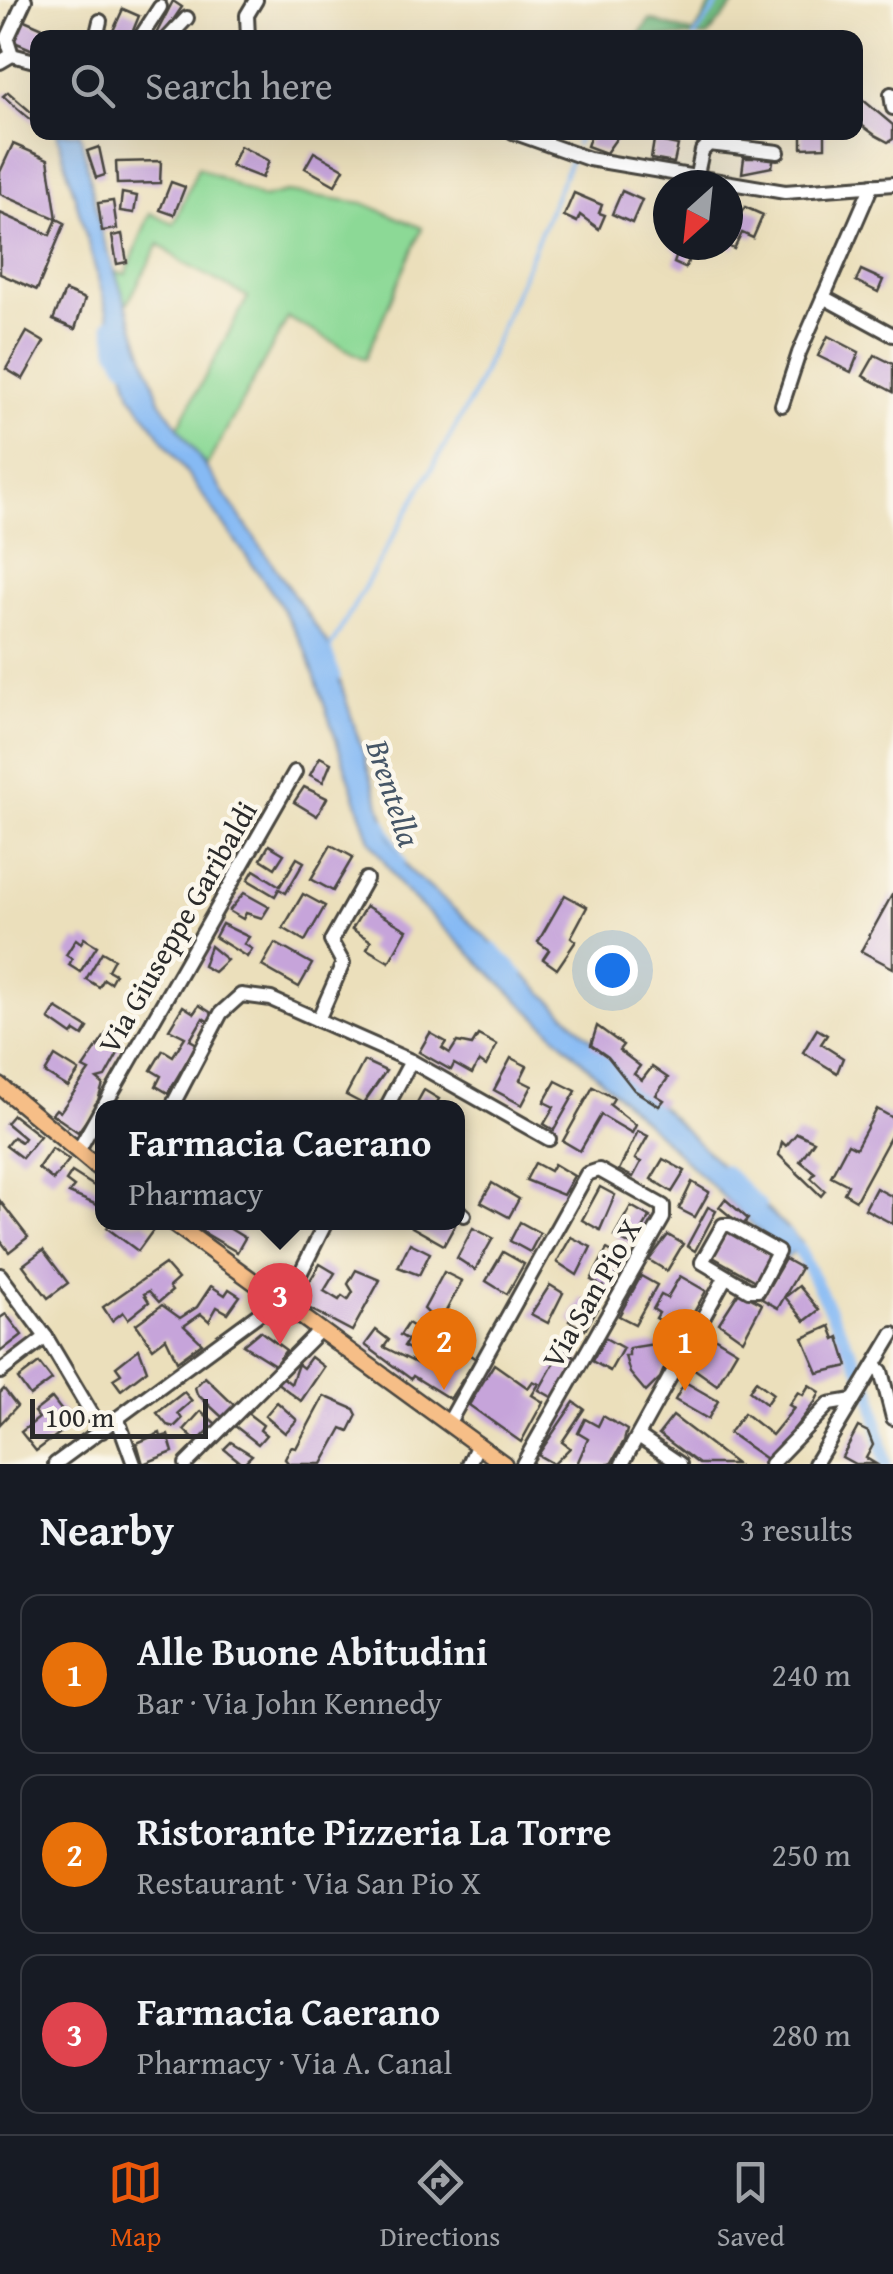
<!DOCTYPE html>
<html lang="en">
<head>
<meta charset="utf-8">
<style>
	:root { --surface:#171b24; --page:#20242c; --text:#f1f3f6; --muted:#9ea1a6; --line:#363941; --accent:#ea580c }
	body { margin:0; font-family:"Gentium Book Plus",serif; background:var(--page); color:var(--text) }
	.compass { position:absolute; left:653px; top:170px; width:90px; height:90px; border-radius:50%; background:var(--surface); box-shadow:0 10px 40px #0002; rotate:207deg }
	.scale { position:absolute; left:30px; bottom:25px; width:178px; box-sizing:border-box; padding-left:10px; border:5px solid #2b2b2b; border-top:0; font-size:28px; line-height:35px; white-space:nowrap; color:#2b2b2b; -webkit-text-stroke:8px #fbf7ec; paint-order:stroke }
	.you { position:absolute; left:612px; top:970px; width:35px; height:35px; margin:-25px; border:8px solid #fff; border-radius:50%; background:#1a73e8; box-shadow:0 0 0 15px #1a73e833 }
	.badge { display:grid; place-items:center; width:65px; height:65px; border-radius:50%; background:var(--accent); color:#fff; font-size:32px; font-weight:700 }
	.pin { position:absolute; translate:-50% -82px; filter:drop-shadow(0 2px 5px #0008) }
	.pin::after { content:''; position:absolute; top:52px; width:35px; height:30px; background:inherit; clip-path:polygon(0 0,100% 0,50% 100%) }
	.popup { position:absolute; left:95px; top:1100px; width:370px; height:130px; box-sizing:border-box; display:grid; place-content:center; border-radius:20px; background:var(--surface); filter:drop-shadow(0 2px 8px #0005); font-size:32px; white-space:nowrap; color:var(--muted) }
	.popup b { font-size:38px; color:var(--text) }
	.popup::after { content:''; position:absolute; left:50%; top:100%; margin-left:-20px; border:20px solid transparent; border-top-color:var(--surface) }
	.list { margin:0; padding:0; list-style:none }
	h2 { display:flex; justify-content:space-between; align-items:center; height:130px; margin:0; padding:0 40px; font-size:42px }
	h2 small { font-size:32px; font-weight:400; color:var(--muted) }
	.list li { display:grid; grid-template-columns:65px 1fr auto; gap:30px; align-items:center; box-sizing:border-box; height:160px; margin:0 20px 20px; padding:0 20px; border:2px solid var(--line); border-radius:20px }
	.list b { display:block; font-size:38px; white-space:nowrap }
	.list p { margin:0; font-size:32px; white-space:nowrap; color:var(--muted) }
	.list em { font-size:32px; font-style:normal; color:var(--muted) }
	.icon { flex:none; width:55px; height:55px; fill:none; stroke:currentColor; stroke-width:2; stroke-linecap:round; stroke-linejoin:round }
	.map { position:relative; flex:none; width:893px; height:1464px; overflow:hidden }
	.search { position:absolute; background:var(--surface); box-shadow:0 10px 40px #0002; left:30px; right:30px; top:30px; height:110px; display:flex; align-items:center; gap:25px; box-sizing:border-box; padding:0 35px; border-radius:20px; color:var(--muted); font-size:38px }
	.sheet { height:670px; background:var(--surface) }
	nav { display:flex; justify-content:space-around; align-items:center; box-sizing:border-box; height:140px; border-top:2px solid var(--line); background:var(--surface); font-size:28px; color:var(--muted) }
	nav a { display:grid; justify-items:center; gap:5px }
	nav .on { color:var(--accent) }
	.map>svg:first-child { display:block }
	.green { fill:#8cd996; stroke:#5c8260; stroke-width:2.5 }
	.forest { fill:#71b97f; stroke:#4e7255; stroke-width:2.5 }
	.water { fill:#86baf4; stroke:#587290; stroke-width:2.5 }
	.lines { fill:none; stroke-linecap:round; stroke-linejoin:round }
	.stream { stroke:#86baf4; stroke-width:4 }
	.canal { stroke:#86baf4; stroke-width:12 }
	.building { fill:#c6a4da }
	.minor-casing { stroke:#484641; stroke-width:18 }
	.major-casing { stroke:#484641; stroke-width:20 }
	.minor { stroke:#fff; stroke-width:12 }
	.major { stroke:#f6be87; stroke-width:15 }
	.labels { text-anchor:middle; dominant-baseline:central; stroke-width:9; stroke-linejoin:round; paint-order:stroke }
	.street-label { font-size:30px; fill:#2b2b2b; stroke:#fbf7ec }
	.water-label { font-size:32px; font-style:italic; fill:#465667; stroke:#fbf7ec }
</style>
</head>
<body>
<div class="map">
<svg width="893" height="1464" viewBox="0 0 893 1464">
	<rect width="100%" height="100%" fill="#fbf7ec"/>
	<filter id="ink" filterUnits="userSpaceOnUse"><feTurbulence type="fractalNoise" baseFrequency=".01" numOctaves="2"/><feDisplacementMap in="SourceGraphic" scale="20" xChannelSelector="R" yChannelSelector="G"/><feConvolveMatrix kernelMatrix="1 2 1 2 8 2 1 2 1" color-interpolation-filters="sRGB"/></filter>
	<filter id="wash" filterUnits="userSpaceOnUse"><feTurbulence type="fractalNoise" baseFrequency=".0048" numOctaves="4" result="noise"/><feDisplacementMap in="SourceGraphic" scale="40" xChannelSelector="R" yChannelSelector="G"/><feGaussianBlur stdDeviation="2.25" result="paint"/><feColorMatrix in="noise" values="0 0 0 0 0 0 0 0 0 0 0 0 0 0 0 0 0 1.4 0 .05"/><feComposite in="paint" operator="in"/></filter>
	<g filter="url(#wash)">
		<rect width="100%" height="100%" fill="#ebdfbb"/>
		<path class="green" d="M198,167L262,198L287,192L363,203L422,228L365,359L288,318L206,467L178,427L248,297L183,263L159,244L126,306L115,272L126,274L150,213L174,224Z"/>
		<path class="forest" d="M714,0H738L707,37H637L650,20L694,34Z"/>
		<path class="water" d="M57,133H80L101,232L160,401L328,644L391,840L409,870L477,929L802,1243L787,1258L402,888L370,840L307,653L277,599L131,395Z"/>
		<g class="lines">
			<g class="stream">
				<path d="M694,38L721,0"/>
				<path d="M576,144L581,132"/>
				<path d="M339,678L330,648L473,396L570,161"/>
				<path d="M384,820L404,861"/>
				<path d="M494,945L523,974"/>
			</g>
			<g class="canal">
				<path d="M110,324L115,350L125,366"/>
				<path d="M724,1170L760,1205"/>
				<path d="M786,1235L800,1251L872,1393L885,1464"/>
			</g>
		</g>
		<g id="blocks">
			<g class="building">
				<path d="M173,1L182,7L161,38H154Z"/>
				<path d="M123,9L139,16L130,38H103L106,30L112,33Z"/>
				<path d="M22,19L59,35L62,28L85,38H38V52L12,41Z"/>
				<path d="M8,92L31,112L38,126L3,96Z"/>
				<path d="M856,94L893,125V139L888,142L875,135L856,121Z"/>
				<path d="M592,132H621L606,153L587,146Z"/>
				<path d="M802,132H825V147L802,148Z"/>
				<path d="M654,140L678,145L674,163L651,159Z"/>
				<path d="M13,144L48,159L57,219L0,194V172Z"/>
				<path d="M240,146L269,161L262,178L231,166Z"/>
				<path d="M99,147L105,175L96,178L87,151Z"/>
				<path d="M314,152L344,169L335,185L305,168Z"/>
				<path d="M753,153L774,155L772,167L742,173L744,158H753Z"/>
				<path d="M161,161L160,183L117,184L116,162Z"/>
				<path d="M171,182L185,187L174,215L160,210Z"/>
				<path d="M622,191L642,200L632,223L612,214Z"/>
				<path d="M122,193L137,196L134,213L120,211Z"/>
				<path d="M574,193L602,205L599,213L605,215L599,229L580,215L577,222L564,216Z"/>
				<path d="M113,201L117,229L102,231L98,203Z"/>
				<path d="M745,207L763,215L753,238L742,233L734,249L728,246V231Z"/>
				<path d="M0,213L50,235L57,219L65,223L37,290L0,274Z"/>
				<path d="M122,234L127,262L117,264L112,236Z"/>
				<path d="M670,245H696L685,268L674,263L678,252Z"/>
				<path d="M861,270L883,280L878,292L856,281Z"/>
				<path d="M65,291L85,299L75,329L53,320Z"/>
				<path d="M27,332L44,342L23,379L6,369Z"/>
				<path d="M828,336L859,352L851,372L818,356Z"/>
				<path d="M875,355L893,364V392L863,376Z"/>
				<path d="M320,757L331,763L323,782L310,775Z"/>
				<path d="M304,787L327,798L317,816L294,802Z"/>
				<path d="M269,845L284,854L275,868L261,859Z"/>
				<path d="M331,845L353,857L333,891L311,879Z"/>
				<path d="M297,858L304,862L286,893L279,889L275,896L248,880L254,870L280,886Z"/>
				<path d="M244,893L269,907L262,918L246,913L243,919L229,911Z"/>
				<path d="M893,893V968L861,951Z"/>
				<path d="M303,894L325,906L305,941L283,928Z"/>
				<path d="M565,895L587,907L571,937L576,941L557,969L543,959L549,950L538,942Z"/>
				<path d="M366,906L407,930L389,962L367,949L371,941L352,929Z"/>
				<path d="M222,924L249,937L244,944L252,949L247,957L215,937Z"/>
				<path d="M84,938L97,946L80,972L69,965L72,959L66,955L76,939L81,943Z"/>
				<path d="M275,943L312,964L299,987L262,966Z"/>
				<path d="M210,946L227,960L214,972L203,966Z"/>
				<path d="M102,952L114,959L108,970L115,974L110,983L104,979L99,987L86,979Z"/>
				<path d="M199,1005L213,1014L209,1022L203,1018L190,1040L197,1044L168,1093L156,1086L161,1076L151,1070L163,1050L173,1056L185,1037L169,1029L183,1006L194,1013Z"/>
				<path d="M56,1008L88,1028L83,1036L75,1031L72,1035L49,1019Z"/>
				<path d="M597,1026L623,1045L619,1050L640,1066L634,1074L642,1080L652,1067L668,1078L656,1095L664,1100L659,1106L634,1090L608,1057L591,1045Z"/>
				<path d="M817,1029L827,1035L821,1044L843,1058L837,1073L803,1052Z"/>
				<path d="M430,1033L446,1042L442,1048L450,1053L457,1042L472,1045L478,1035L497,1045L486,1066L479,1061L472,1074L454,1064L451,1070L419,1052Z"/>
				<path d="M106,1034L122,1046L105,1077L97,1079L103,1084L96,1107L78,1132L52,1114L56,1109L60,1112L89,1071L83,1068Z"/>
				<path d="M55,1056L79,1071L68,1087L45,1073Z"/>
				<path d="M511,1058L527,1066L520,1080L532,1086L522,1105L494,1090Z"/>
				<path d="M364,1061L386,1071L363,1104L346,1095Z"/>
				<path d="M556,1081L576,1091L554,1130L544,1124L554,1107L544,1102Z"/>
				<path d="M593,1087L614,1098L610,1105L636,1125L632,1133L601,1115L580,1151L563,1141Z"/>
				<path d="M424,1090L439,1099L434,1108H414Z"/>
				<path d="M877,1109L893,1118V1132L856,1200L844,1193L848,1185L831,1176L848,1144L856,1148Z"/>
				<path d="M13,1115L40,1136L22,1158L6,1146L13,1137L21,1142L24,1138L6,1123Z"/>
				<path d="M638,1131L648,1136L635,1159L641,1162L633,1177L619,1170Z"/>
				<path d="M797,1133L814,1141L800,1161L815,1173L811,1178L825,1191L821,1196L779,1155L782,1142L786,1146Z"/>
				<path d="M52,1148L69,1160L53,1180L38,1168Z"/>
				<path d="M663,1159L685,1171L672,1192L651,1179Z"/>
				<path d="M535,1163L550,1171L554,1164L574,1176L563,1195L526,1180Z"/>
				<path d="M72,1172L102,1191L97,1205L69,1193L74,1187L66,1181Z"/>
				<path d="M692,1182L709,1192L695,1217L679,1209Z"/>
				<path d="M492,1183L519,1199L509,1217L481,1202Z"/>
				<path d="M600,1187L615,1195L600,1230L582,1220Z"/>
				<path d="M876,1188L893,1197V1224L865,1209Z"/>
				<path d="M725,1199L748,1219L742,1226L719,1207Z"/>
				<path d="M0,1201L28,1237L9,1252L0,1240Z"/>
				<path d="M631,1206L650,1217L633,1246L614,1236Z"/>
				<path d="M708,1207L716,1211L695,1251L687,1246Z"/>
				<path d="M110,1222H145L154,1229L138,1251L107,1228Z"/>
				<path d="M186,1222H219L245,1238L237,1252Z"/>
				<path d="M415,1222H451L455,1225L444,1245L412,1227Z"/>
				<path d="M520,1222L540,1233L530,1252L510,1241Z"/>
				<path d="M473,1228L493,1238L475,1270L457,1258Z"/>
				<path d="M728,1231L772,1257L757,1282L713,1257Z"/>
				<path d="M668,1235L683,1244L667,1271L649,1260Z"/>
				<path d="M571,1237L591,1247L577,1275L557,1262Z"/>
				<path d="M410,1243L430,1253L419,1275L398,1267Z"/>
				<path d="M607,1249L624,1259L608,1289L591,1280Z"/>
				<path d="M43,1250L68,1283L48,1298L23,1265Z"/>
				<path d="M503,1252L524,1264L507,1294L486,1281Z"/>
				<path d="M785,1259L801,1268L778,1308L762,1299Z"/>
				<path d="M165,1264L178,1279L169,1287L172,1291L159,1302L149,1291L144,1294L149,1302L128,1319L123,1312L112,1321L103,1307Z"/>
				<path d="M320,1264L335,1273L324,1291L339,1300L342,1296L348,1300L353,1292L348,1284L356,1270L380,1280L352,1331L297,1302Z"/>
				<path d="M444,1272L462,1281L439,1324L424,1309Z"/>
				<path d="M641,1276L657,1285L635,1324L619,1316Z"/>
				<path d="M680,1276L706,1291L682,1333L656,1318L659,1313L653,1309L661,1295L667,1298Z"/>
				<path d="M550,1285L563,1293L548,1323L531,1314Z"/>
				<path d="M211,1286L225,1295L229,1289L240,1296L228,1313L217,1307L209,1321L201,1314L184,1326L202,1343L177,1361L166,1338L153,1348L136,1324L162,1305L180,1318L197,1307Z"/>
				<path d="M799,1286L819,1310L805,1321L785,1297Z"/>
				<path d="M739,1292L762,1304L743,1340L719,1323Z"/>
				<path d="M582,1298L598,1307L585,1330L569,1321Z"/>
				<path d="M6,1314L22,1335L0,1352V1318Z"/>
				<path d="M408,1323L431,1337L420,1355L404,1346L408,1340L400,1335Z"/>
				<path d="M830,1326L835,1339L839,1337L848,1366L818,1373L803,1338Z"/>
				<path d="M376,1330L389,1340L384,1347L420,1365L427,1356L438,1363L450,1359L457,1347L476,1359L450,1399L413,1376L411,1379L365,1345Z"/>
				<path d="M260,1331L286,1350L275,1365L243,1345Z"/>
				<path d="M714,1337L737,1351L717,1385L693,1368Z"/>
				<path d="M605,1338L623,1348L610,1371L592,1361Z"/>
				<path d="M663,1342L673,1348L660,1378L646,1392L630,1373L625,1356H629V1348L654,1344L660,1347Z"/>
				<path d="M139,1349L147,1370L121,1390L113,1379L121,1374L116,1367Z"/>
				<path d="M562,1349L581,1360L557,1400L539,1390Z"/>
				<path d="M311,1357L324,1367L301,1401L276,1382L281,1376L291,1384L298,1364L303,1368Z"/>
				<path d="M39,1363L52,1380L30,1396L18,1379Z"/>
				<path d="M494,1364L528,1388L533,1381L539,1384L532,1395L543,1402L521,1442L469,1405Z"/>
				<path d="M205,1377L234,1405L222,1417L197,1394L195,1387Z"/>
				<path d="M756,1381L773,1394L766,1404L749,1391Z"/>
				<path d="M685,1382L718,1401L708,1419L675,1400Z"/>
				<path d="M809,1385L820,1392L815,1402L769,1461L729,1433L744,1413L772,1435L794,1408L789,1405L798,1392L803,1395Z"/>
				<path d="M4,1389L17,1406L0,1424V1393Z"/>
				<path d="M184,1392L192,1401L178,1413L182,1419L174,1427L167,1425L157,1413Z"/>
				<path d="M324,1396L354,1409L357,1415L349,1431L342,1428L322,1464H289L285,1459L291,1447L296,1448Z"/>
				<path d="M52,1398L72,1424L36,1451L21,1432L39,1418L34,1412Z"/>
				<path d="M277,1402L297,1420L285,1433L265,1416Z"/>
				<path d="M574,1402L584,1409L562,1442L570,1448L554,1464L538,1455Z"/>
				<path d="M201,1411L216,1424L199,1444L184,1430Z"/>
				<path d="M246,1412L263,1425L260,1430L266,1435L258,1444L235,1426Z"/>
				<path d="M603,1416L627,1430L624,1441L611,1464H577L588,1439L578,1433L585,1419L598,1426Z"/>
				<path d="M673,1416L736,1464H699L659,1434Z"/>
				<path d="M858,1427L868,1432L873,1445L866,1458L876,1464H855L842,1457Z"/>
				<path d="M160,1433L161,1437L168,1435L173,1452L143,1464L137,1443Z"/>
				<path d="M231,1442L252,1455L243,1464L224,1449Z"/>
			</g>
		</g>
	</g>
	<g filter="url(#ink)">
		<use href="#blocks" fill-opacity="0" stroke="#484641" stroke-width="2.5"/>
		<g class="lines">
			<defs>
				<g id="minor">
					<path d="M96,38L100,21"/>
					<path d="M140,38L160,7"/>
					<path d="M168,38L187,18"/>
					<path d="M248,38L247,15L256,0"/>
					<path d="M12,55L7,39L25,0"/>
					<path d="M0,62L12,55L38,62"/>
					<path d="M891,94L893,108"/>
					<path d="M513,132L589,159L785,192L893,184"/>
					<path d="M696,179L702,151L709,144L778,152"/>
					<path d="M823,297L893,335"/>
					<path d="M782,405L799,353L872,185"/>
					<path d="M366,879L331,941L343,963L318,1020L411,1061L386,1108"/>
					<path d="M411,1061L549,1139"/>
					<path d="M103,1108L295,772"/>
					<path d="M171,1108L221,1013L241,995L271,999L318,1020"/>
					<path d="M78,1151L102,1108"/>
					<path d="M458,1211L464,1215"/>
					<path d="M723,1225H730L778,1252L758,1290H749L702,1262Z"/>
					<path d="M0,1275L46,1337L102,1431"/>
					<path d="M285,1304L326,1222"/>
					<path d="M874,1366L881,1371L893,1418"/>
					<path d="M0,1372L46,1337"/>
					<path d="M118,1420L134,1464"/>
					<path d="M449,1422L587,1174L599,1170L663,1206V1218L523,1464"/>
					<path d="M640,1437L680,1464"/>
					<path d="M55,1464L279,1299"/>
					<path d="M186,1464L320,1330"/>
					<path d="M469,1464L478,1444"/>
					<path d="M622,1464L725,1278"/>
					<path d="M771,1464L829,1404L853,1400"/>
					<path d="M815,1464L893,1334"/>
				</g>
				<g id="major">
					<path d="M0,1086L102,1171"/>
					<path d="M172,1222L504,1464"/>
				</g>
			</defs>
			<use href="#minor" class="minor-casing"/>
			<use href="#major" class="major-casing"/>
			<use href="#minor" class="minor"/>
			<use href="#major" class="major"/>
		</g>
	</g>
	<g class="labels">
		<g class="street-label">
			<text transform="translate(177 927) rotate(-60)">Via Giuseppe Garibaldi</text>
			<text transform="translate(591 1293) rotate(-60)">Via San Pio X</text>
		</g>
		<g class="water-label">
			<text transform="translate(394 793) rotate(72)">Brentella</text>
		</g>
	</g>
</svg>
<svg class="compass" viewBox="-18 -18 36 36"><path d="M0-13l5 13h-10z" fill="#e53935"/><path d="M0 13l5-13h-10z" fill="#9ea1a6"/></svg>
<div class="scale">100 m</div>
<div class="you"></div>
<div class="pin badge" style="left:685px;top:1391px;background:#e8710a">1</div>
<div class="pin badge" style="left:444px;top:1390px;background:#e8710a">2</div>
<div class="pin badge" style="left:280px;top:1345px;background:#e0444e">3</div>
<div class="popup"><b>Farmacia Caerano</b>Pharmacy</div>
<div class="search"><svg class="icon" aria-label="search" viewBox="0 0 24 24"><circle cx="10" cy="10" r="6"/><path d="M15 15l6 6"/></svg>Search here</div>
</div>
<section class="sheet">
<h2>Nearby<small>3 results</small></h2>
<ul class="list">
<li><span class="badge" style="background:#e8710a">1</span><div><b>Alle Buone Abitudini</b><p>Bar · Via John Kennedy</p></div><em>240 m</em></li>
<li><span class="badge" style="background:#e8710a">2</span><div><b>Ristorante Pizzeria La Torre</b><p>Restaurant · Via San Pio X</p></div><em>250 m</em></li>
<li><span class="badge" style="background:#e0444e">3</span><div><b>Farmacia Caerano</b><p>Pharmacy · Via A. Canal</p></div><em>280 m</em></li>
</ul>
</section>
<nav>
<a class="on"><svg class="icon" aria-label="map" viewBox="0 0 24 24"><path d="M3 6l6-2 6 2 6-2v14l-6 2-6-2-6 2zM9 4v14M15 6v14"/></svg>Map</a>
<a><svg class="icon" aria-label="directions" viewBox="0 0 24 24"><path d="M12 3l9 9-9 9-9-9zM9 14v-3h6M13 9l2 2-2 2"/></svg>Directions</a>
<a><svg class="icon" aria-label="saved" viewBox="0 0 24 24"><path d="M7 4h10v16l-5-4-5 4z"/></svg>Saved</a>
</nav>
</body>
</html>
